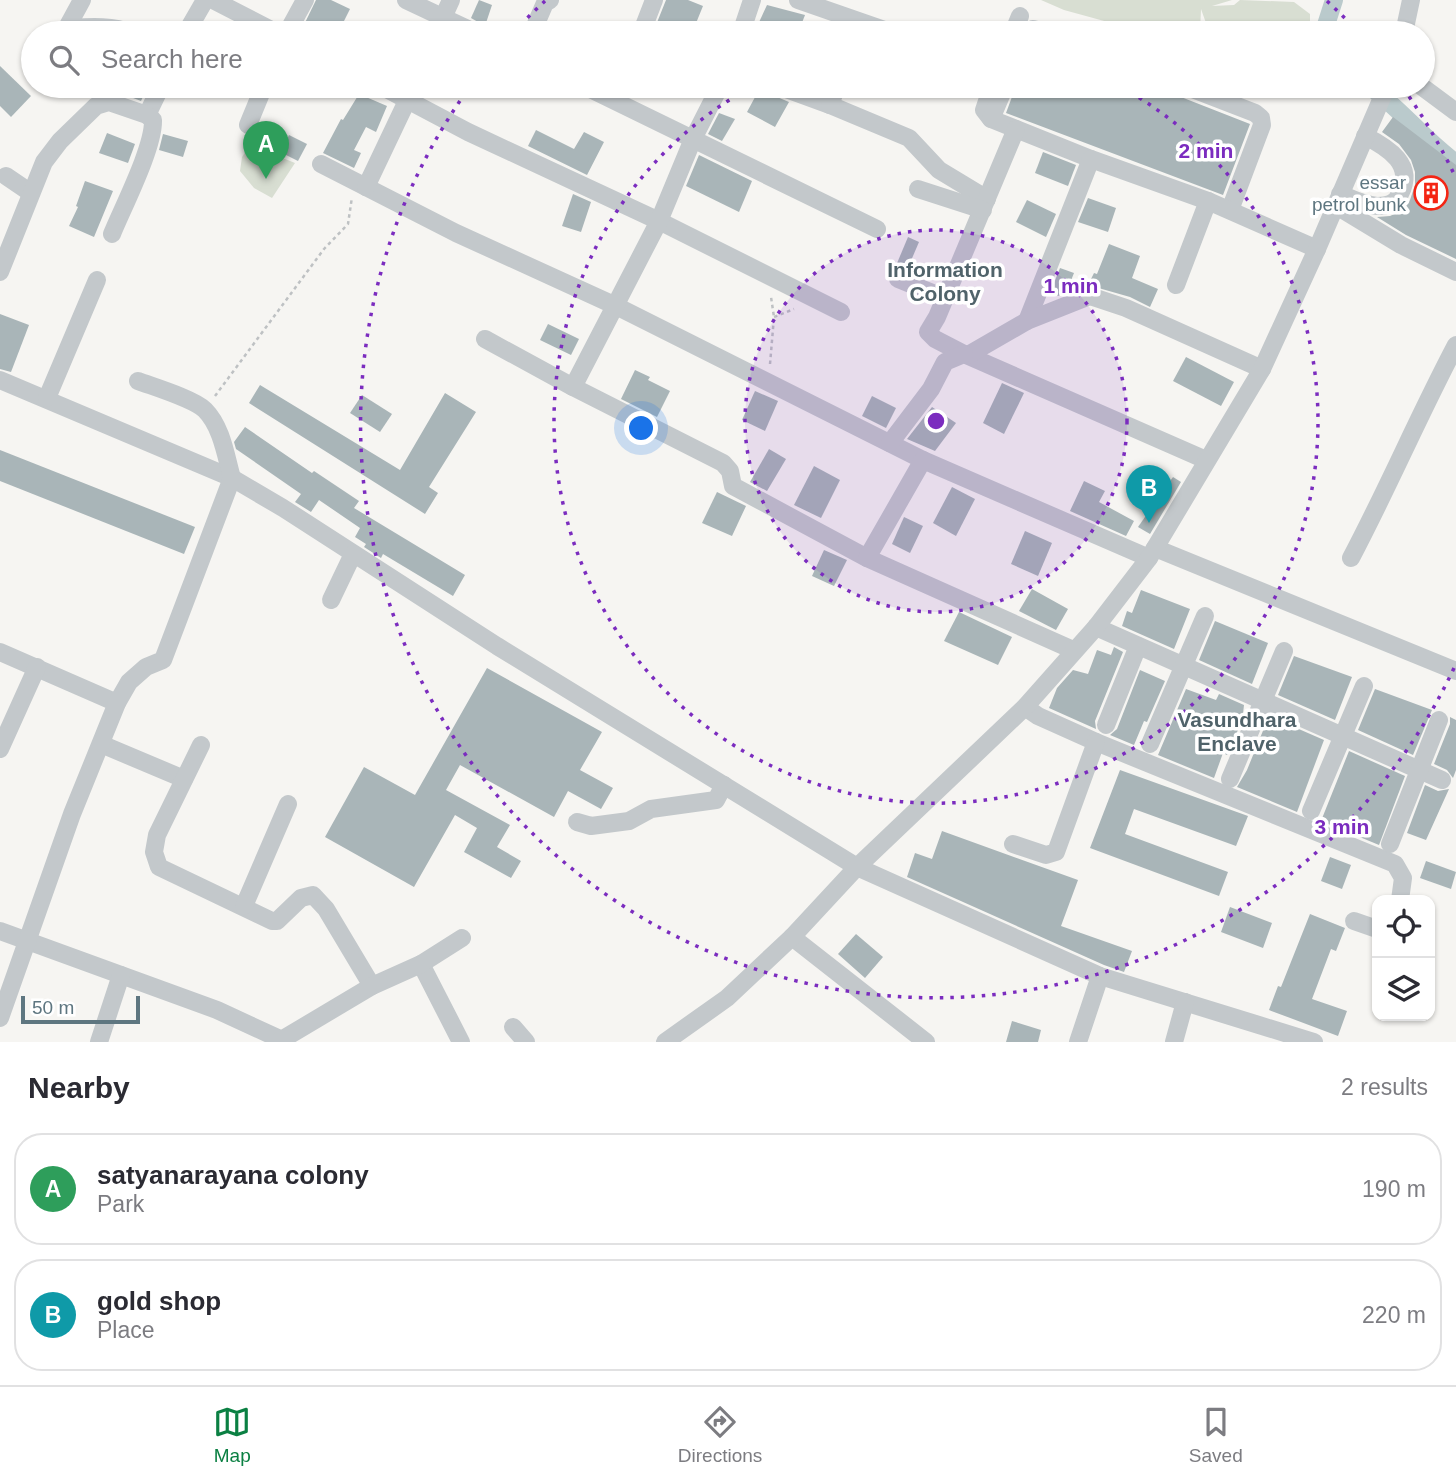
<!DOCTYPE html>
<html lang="en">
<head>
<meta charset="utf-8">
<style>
	:root { --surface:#fff; --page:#f2f2f3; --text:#2b2b33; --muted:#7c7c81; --line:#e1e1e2; --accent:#0b8043 }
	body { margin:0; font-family:Arial,sans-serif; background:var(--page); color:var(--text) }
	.controls { position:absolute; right:21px; bottom:21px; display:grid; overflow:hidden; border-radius:14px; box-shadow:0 2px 5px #0004 }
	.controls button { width:63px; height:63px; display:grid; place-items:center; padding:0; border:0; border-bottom:2px solid var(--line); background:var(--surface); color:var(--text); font:35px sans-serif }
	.scale { position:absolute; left:21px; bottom:18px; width:119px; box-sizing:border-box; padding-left:7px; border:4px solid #5e7680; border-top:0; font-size:19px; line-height:24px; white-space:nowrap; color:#5e7680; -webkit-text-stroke:5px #fff; paint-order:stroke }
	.you { position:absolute; left:642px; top:429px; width:24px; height:24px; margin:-18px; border:5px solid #fff; border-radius:50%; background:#1a73e8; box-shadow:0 0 0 10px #1a73e833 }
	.badge { display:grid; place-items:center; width:46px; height:46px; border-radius:50%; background:var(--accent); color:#fff; font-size:23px; font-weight:700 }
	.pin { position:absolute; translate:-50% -58px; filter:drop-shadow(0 2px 4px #0008) }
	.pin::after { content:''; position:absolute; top:37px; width:24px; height:21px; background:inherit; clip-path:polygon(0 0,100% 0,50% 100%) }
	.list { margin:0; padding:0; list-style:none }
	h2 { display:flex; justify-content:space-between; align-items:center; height:91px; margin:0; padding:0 28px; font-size:30px }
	h2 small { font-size:23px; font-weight:400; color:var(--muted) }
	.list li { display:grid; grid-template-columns:46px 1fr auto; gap:21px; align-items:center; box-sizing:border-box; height:112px; margin:0 14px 14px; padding:0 14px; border:2px solid var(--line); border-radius:28px }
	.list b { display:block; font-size:26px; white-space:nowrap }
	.list p { margin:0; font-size:23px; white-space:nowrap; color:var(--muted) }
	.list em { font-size:23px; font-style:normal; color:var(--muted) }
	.icon { flex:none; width:38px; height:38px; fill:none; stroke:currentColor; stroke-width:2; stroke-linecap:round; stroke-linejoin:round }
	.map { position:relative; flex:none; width:1456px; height:1042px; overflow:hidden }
	.search { position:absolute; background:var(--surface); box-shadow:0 2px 5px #0004; left:21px; right:21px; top:21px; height:77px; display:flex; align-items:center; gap:18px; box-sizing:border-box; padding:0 24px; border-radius:38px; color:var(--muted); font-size:26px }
	.sheet { height:343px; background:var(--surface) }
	nav { display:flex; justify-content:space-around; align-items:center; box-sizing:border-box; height:98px; border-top:2px solid var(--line); background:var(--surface); font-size:19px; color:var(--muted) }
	nav a { display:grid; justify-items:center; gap:4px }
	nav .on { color:var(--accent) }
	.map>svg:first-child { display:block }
	.green { fill:#d8ded2 }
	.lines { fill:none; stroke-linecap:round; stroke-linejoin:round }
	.canal { stroke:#bacacc; stroke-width:18 }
	.building { fill:#a9b5b8 }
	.path { stroke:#bec1c3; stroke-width:2.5; stroke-dasharray:3.5 3.5; stroke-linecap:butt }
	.minor { stroke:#c3c8cb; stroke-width:18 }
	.ring { fill:none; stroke:#7b2cbf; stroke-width:3.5; stroke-dasharray:3.5 7 }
	.labels { text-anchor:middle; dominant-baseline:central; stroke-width:7; stroke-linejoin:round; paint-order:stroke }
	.poi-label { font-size:19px; fill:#5e7680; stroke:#fff; text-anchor:end }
	.neighbourhood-label { font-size:21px; font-weight:bold; fill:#50636a; stroke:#fff }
	.centre { fill:#7b2cbf; stroke:#fff; stroke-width:3.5 }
	.ring-label { font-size:21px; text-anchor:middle; font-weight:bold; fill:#7b2cbf; stroke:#fff; stroke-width:7; stroke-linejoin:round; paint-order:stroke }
</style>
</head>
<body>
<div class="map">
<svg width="1456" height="1042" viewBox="0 0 1456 1042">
	<rect width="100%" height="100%" fill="#f6f5f2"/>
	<g class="green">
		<path d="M1041,0H1232L1212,6L1234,5L1240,0L1294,2L1310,14V33H1204L1206,23L1201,9L1200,33H1148L1064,10Z"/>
		<path d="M250,145L295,163L272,198L254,188L240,171L242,157Z"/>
	</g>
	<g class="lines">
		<g class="canal">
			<path d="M1330,33L1326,25L1334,0"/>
			<path d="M1369,86C1401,109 1424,140 1456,163"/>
		</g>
	</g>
	<g class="building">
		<path d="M316,0H331L350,9L338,33H300Z"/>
		<path d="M479,0L492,5L485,26L471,18Z"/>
		<path d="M666,0H688L703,6L692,33H676L656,25Z"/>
		<path d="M767,5L805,15L798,33H754Z"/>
		<path d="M0,66L31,96L11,117L0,106Z"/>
		<path d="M102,86H148L141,101Z"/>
		<path d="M761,86H767L770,94L789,102L775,127L747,112Z"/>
		<path d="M1016,86H1172L1181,97L1250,124L1223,195L1006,113Z"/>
		<path d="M359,94L387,106L376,132L366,127L354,150L361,153L354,168L323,153L341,119L343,120Z"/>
		<path d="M719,113L735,119L722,141L708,134Z"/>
		<path d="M1393,117L1456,165V259L1406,235L1377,217L1390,216L1401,211L1410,200L1415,185V172L1411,160L1399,144L1382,132Z"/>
		<path d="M536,130L574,149L584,132L604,142L587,175L528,146Z"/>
		<path d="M107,133L135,144L128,163L99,153Z"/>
		<path d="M163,134L188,141L183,157L159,150Z"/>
		<path d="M289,135L307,144L298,161L280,152Z"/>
		<path d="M1043,152L1076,165L1068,186L1035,173Z"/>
		<path d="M699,155L752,181L739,212L686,186Z"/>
		<path d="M85,181L113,191L94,237L69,226L78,207L76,206Z"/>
		<path d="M573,194L591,202L581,232L562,226Z"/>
		<path d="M1088,198L1116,208L1108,232L1078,222Z"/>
		<path d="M1027,200L1056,214L1046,237L1016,222Z"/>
		<path d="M908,237L919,242L907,270L895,268Z"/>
		<path d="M1109,244L1140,256L1132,278L1158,289L1150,307L1130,297L1088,285L1094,273L1097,274Z"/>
		<path d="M1060,268L1074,273L1066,293L1058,296L1050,293Z"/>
		<path d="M0,314L29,325L11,372L0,369Z"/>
		<path d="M548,324L579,339L571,355L540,340Z"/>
		<path d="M1186,357L1234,382L1221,406L1173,381Z"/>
		<path d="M635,370L650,377L648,380L670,391L657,417L621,399Z"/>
		<path d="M1002,383L1024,393L1004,434L983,423Z"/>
		<path d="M260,385L400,470L445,393L476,412L429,487L438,493L425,514L249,403Z"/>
		<path d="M755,391L778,401L765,431L742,420Z"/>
		<path d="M362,395L392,414L380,432L350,413Z"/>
		<path d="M872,396L896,408L886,428L862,416Z"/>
		<path d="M932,407L956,423L935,451L907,439Z"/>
		<path d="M245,427L312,473L314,471L359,501L354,508L465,575L453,596L383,554L381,558L364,547L366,544L355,537L360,528L319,500L311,512L295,502L301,494L236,449L234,442Z"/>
		<path d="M769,449L786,459L767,491L750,482Z"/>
		<path d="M0,450L195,527L184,554L0,481Z"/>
		<path d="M814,466L840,480L821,518L794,505Z"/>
		<path d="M1173,477L1181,482L1150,534L1138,527Z"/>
		<path d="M1084,481L1105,491L1099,502L1134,521L1126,536L1070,511Z"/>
		<path d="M952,487L975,499L956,536L933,523Z"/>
		<path d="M717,492L746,506L732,536L702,523Z"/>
		<path d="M904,517L923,526L910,553L892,544Z"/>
		<path d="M1025,531L1052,543L1038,576L1011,564Z"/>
		<path d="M824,550L847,560L834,586L812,576Z"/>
		<path d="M1032,589L1068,609L1056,630L1019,611Z"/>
		<path d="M1141,590L1190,609L1174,649L1122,626L1127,611L1132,613Z"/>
		<path d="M959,612L1012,637L998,665L944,641Z"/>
		<path d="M1215,621L1268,643L1252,684L1199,660Z"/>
		<path d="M1114,647L1123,652L1095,721L1096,729L1049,708L1057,688L1073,670L1088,674L1097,650L1111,655Z"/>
		<path d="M1294,656L1352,677L1335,720L1278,695Z"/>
		<path d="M487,668L602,732L580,770L613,788L601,809L568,791L554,817L460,765L446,790L510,825L497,847L521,861L511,878L464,852L477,828L455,815L414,887L325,837L364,767L415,795Z"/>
		<path d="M1140,670L1165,681L1147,722L1144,721L1134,745L1110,735L1117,729Z"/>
		<path d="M1186,689L1216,700L1219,694L1244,705L1243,714H1245L1227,755L1223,753L1214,778L1158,755Z"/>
		<path d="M1375,689L1432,710L1413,755L1358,730Z"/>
		<path d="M1269,716L1324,740L1297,812L1237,787L1247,770Z"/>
		<path d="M1450,717L1456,720V770L1453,778L1447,770L1434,764L1450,724Z"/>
		<path d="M1349,751L1405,776L1379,845L1321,821Z"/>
		<path d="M1120,770L1248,816L1236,846L1134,809L1125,834L1228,872L1219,896L1090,848Z"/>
		<path d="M1425,785L1438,791L1449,789L1426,840L1407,833Z"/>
		<path d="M942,831L1078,880L1061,926L1132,951L1124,972L1104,965L907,877L915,853L932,859Z"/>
		<path d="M1330,857L1351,865L1342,889L1321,881Z"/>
		<path d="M1426,861L1456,872L1451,889L1420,878Z"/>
		<path d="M1230,907L1272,923L1263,948L1221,932Z"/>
		<path d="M1310,914L1345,928L1336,951L1331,949L1312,999L1347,1011L1338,1036L1269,1010L1278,986L1281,987Z"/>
		<path d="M856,934L883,957L865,978L838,954Z"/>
		<path d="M1012,1021L1041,1030L1038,1042H1006Z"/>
	</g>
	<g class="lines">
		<g class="path">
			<path d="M774,317L794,309"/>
			<path d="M770,364L774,317L771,297"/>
			<path d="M215,396L324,249L348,224L352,197"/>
		</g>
		<g class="minor">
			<path d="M213,0L277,33"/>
			<path d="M406,0L476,33"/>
			<path d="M798,0L893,33"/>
			<path d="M644,26L654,0"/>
			<path d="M67,28C88,27 112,25 131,33"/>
			<path d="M64,33L82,0"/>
			<path d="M186,33L205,0"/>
			<path d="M287,33L305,0"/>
			<path d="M436,33L451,0"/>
			<path d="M532,33L545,3L550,0"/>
			<path d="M741,33L752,0"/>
			<path d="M1013,33L1020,16"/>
			<path d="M1028,33L1033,29L1049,33"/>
			<path d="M1404,33L1411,0"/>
			<path d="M381,86L468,132L659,221L841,312"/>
			<path d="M584,86L877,229"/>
			<path d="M778,86L830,105L909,138L939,170L987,199"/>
			<path d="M992,86L984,110L991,119L1091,159"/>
			<path d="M1185,86L1255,113L1261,118L1262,125L1230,210"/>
			<path d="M1421,86L1456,112"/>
			<path d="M830,105L837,86"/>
			<path d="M147,115L161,86"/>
			<path d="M991,119L1005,86"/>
			<path d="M248,125L264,86"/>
			<path d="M1016,129L937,317L928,332L935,339L964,354L1206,460"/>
			<path d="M321,164L456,233L616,306L923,460L1149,558"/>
			<path d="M6,176L31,193"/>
			<path d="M366,187L414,86"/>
			<path d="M918,189L983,210"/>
			<path d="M1340,194C1352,199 1364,205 1377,206C1388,206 1395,204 1400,194C1415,165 1389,148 1365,136"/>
			<path d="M1335,205L1401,245L1456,272"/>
			<path d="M0,272L44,162L60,141L96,106L109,102L147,115L153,120C154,147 123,207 112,234"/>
			<path d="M898,279L945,298"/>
			<path d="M1176,285L1208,201"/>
			<path d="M1027,321L1091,159L1208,201L1317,249"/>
			<path d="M485,339L573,387L723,463L730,471L733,486L867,558"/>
			<path d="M968,355L1027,321L1090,296L1126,308L1262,369"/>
			<path d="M0,380L232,478L283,508L497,646L857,867L1100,976L1314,1042"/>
			<path d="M573,387L659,221L693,139L720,86"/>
			<path d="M47,398L97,280"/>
			<path d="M890,443L931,389L945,362L964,354"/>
			<path d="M923,460L867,558L1073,650"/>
			<path d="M1155,548L1456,671"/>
			<path d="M1351,558C1388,488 1419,415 1456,345"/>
			<path d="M331,600L353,554"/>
			<path d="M1096,627L1442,780"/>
			<path d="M0,652L117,703"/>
			<path d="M1025,707L1038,716L1096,742L1395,864L1403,878L1400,900"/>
			<path d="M1106,725L1138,646"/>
			<path d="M101,744L184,779"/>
			<path d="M1150,744L1205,616"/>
			<path d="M201,745L157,835L154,852L159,867L272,921H277L301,898L313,895L326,909L372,986"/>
			<path d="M0,749L37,667"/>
			<path d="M1230,779L1284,651"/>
			<path d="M1311,811L1364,686"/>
			<path d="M577,822L591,826L629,821L651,809L716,800L724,785"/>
			<path d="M1013,844L1046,855L1056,852L1096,742"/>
			<path d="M1390,844L1439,720"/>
			<path d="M244,906L288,804"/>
			<path d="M1354,921L1377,929"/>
			<path d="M0,931L217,1010L282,1040"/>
			<path d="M792,937L926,1042"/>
			<path d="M421,964L461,1042"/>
			<path d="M0,1018L72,814L117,703L129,682L146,667L163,660L232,478C226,457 222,427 205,410C194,399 154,387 138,381"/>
			<path d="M513,1027L526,1042"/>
			<path d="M99,1042L121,975"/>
			<path d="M278,1042L372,986L421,964L462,938"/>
			<path d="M665,1042L727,998L792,937L857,867L1025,707L1096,627L1149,558L1262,369L1317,249L1387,86"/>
			<path d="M1078,1042L1100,976"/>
			<path d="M1174,1042L1185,1002"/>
		</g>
	</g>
	<circle cx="936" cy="421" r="191" fill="#7b2cbf" fill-opacity=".12"/>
	<g class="ring">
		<circle cx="936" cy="421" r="191"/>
		<path d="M1121 87A382 382 0 1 1 751 87"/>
		<path d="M1454 668A574 574 0 1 1 469 88M513 33A574 574 0 0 1 545 1M1327 1A574 574 0 0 1 1359 33M1403 88A574 574 0 0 1 1454 174"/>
	</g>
	<defs>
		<symbol id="building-ring" viewBox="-11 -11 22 22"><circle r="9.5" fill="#fff" stroke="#f42514" stroke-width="1.5"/><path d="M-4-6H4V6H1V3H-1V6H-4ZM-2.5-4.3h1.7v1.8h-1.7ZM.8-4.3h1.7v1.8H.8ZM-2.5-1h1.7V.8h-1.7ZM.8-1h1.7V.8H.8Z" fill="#f42514"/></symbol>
	</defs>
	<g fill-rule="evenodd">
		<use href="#building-ring" x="1412" y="174" width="38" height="38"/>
	</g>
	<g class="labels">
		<g class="poi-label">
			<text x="1406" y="182">essar<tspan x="1406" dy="22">petrol bunk</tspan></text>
		</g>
		<g class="neighbourhood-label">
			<text x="945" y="269">Information<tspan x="945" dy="24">Colony</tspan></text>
			<text x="1237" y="719">Vasundhara<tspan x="1237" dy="24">Enclave</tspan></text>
		</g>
	</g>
	<circle cx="936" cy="421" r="10" class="centre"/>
	<g class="ring-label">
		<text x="1206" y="158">2 min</text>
		<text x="1071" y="293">1 min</text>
		<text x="1342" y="834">3 min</text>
	</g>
</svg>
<div class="controls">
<button><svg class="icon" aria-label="locate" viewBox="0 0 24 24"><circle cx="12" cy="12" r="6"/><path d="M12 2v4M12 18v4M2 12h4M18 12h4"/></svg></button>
<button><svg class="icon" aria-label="layers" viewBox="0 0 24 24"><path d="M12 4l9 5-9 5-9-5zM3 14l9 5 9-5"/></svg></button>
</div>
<div class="scale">50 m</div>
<div class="you"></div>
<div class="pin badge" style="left:266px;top:179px;background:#2e9e5b">A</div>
<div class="pin badge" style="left:1149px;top:523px;background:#0f9aa8">B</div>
<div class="search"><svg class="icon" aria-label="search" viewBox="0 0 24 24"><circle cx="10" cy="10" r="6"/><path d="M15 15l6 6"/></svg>Search here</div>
</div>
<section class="sheet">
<h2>Nearby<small>2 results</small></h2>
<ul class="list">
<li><span class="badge" style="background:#2e9e5b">A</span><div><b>satyanarayana colony</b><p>Park</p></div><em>190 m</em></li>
<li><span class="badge" style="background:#0f9aa8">B</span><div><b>gold shop</b><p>Place</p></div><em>220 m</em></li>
</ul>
</section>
<nav>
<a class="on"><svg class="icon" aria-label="map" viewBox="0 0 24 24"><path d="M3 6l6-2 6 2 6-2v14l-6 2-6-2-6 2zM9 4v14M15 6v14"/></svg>Map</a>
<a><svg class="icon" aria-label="directions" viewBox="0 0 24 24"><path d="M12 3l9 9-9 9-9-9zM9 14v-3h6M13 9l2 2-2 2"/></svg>Directions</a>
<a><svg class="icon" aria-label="saved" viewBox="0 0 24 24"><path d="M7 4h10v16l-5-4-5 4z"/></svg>Saved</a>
</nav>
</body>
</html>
